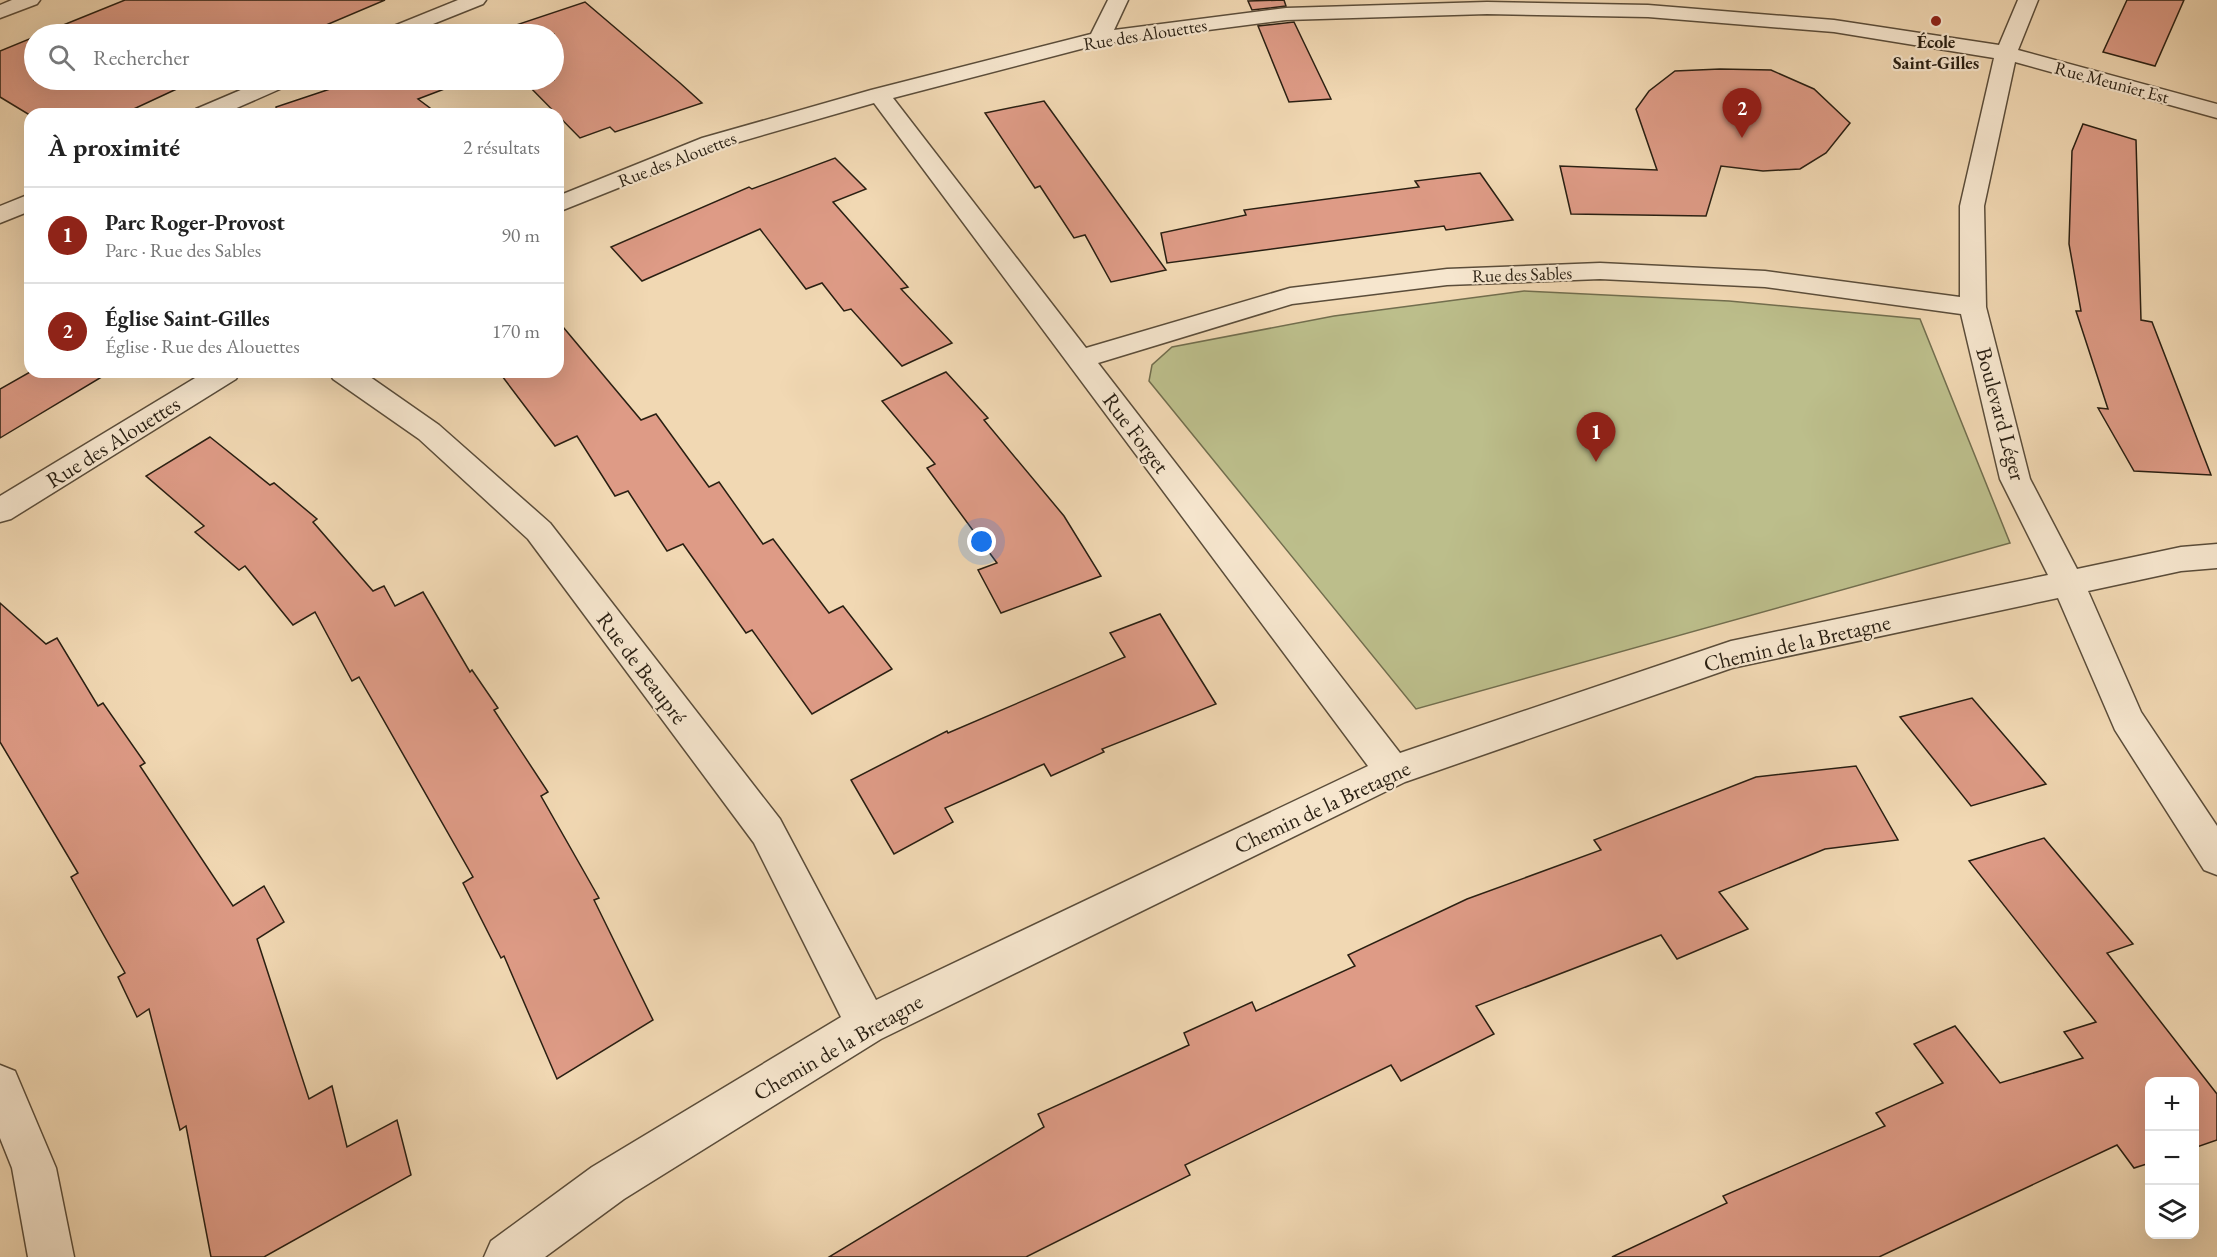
<!DOCTYPE html>
<html lang="fr">
<head>
<meta charset="utf-8">
<style>
	:root { --surface:#fff; --page:#f2f2f2; --text:#222; --muted:#767676; --line:#e0e0e0; --accent:#8f2418 }
	body { margin:0; font-family:"EB Garamond",serif; background:var(--page); color:var(--text) }
	.controls { position:absolute; right:18px; bottom:18px; display:grid; overflow:hidden; border-radius:12px; box-shadow:0 6px 24px #0002 }
	.controls button { width:54px; height:54px; display:grid; place-items:center; padding:0; border:0; border-bottom:2px solid var(--line); background:var(--surface); color:var(--text); font:30px sans-serif }
	.you { position:absolute; left:982px; top:542px; width:21px; height:21px; margin:-15px; border:4px solid #fff; border-radius:50%; background:#1a73e8; box-shadow:0 0 0 9px #1a73e833 }
	.badge { display:grid; place-items:center; width:39px; height:39px; border-radius:50%; background:var(--accent); color:#fff; font-size:20px; font-weight:700 }
	.pin { position:absolute; translate:-50% -50px; filter:drop-shadow(0 2px 3px #0008) }
	.pin::after { content:''; position:absolute; top:32px; width:21px; height:18px; background:inherit; clip-path:polygon(0 0,100% 0,50% 100%) }
	.list { margin:0; padding:0; list-style:none }
	h2 { display:flex; justify-content:space-between; align-items:center; height:78px; margin:0; padding:0 24px; font-size:26px }
	h2 small { font-size:20px; font-weight:400; color:var(--muted) }
	.list li { display:grid; grid-template-columns:39px 1fr auto; gap:18px; align-items:center; box-sizing:border-box; height:96px; padding:0 24px; border-top:2px solid var(--line) }
	.list b { display:block; font-size:22px; white-space:nowrap }
	.list p { margin:0; font-size:20px; white-space:nowrap; color:var(--muted) }
	.list em { font-size:20px; font-style:normal; color:var(--muted) }
	.icon { flex:none; width:33px; height:33px; fill:none; stroke:currentColor; stroke-width:2; stroke-linecap:round; stroke-linejoin:round }
	.map { position:relative; flex:none; width:2217px; height:1257px; overflow:hidden }
	.search { position:absolute; background:var(--surface); box-shadow:0 6px 24px #0002; left:24px; top:24px; width:540px; height:66px; display:flex; align-items:center; gap:15px; box-sizing:border-box; padding:0 21px; border-radius:33px; color:var(--muted); font-size:22px }
	.panel { position:absolute; background:var(--surface); box-shadow:0 6px 24px #0002; left:24px; top:108px; width:540px; height:270px; border-radius:18px }
	.map>svg:first-child { display:block }
	.green { fill:#bcbe8b; stroke:#726e4e; stroke-width:1.5 }
	.building { fill:#de9b86; stroke:#291f12; stroke-width:1.5 }
	.lines { fill:none; stroke-linecap:round; stroke-linejoin:round }
	.minor-casing { stroke:#5b4d3a; stroke-width:3 }
	.minor { fill:#f6e6ce; fill-rule:evenodd }
	.poi-dot { fill:#8f2418; stroke:#f6e6ce; stroke-width:2 }
	.labels { text-anchor:middle; dominant-baseline:central; stroke-width:4.5; stroke-linejoin:round; paint-order:stroke }
	.far-street-label { font-size:18px; fill:#291f12; stroke:#f6e6ce }
	.far-poi-label { font-size:18px; font-weight:bold; fill:#291f12; stroke:#f6e6ce }
	.street-label { font-size:22px; fill:#291f12; stroke:#f6e6ce }
</style>
</head>
<body>
<div class="map">
<svg width="2217" height="1257" viewBox="0 0 2217 1257">
	<rect width="100%" height="100%" fill="#f1d8b3"/>
	<filter id="stains"><feTurbulence type="fractalNoise" baseFrequency=".00333" numOctaves="4"/><feColorMatrix values="0 0 0 0 .2 0 0 0 0 .09 0 0 0 0 .02 0 0 0 .5 -.17"/></filter>
	<radialGradient id="worn" r=".72"><stop offset=".6" stop-color="#630" stop-opacity="0"/><stop offset="1" stop-color="#630" stop-opacity=".3"/></radialGradient>
	<path class="green" d="M1524,291L1729,301L1920,319L2010,543L1416,709L1149,381L1152,365L1172,347L1334,316Z"/>
	<g class="building">
		<path d="M125,0H385L305,34H41Z"/>
		<path d="M1284,0L1286,6L1252,10L1248,1Z"/>
		<path d="M2127,0H2184L2155,66L2103,52Z"/>
		<path d="M585,2L680,83L702,103L615,132L610,127L580,138L523,80H554V34H489Z"/>
		<path d="M1294,22L1331,99L1289,102L1258,26Z"/>
		<path d="M34,37V80H196L123,114H28L0,97V51Z"/>
		<path d="M1720,69L1771,70L1814,89L1850,123L1826,153L1800,169L1763,171L1721,166L1706,216L1571,214L1560,166L1657,170L1636,109L1649,91L1675,71Z"/>
		<path d="M357,80H468L418,99L438,114H277L276,107Z"/>
		<path d="M1044,101L1166,270L1111,282L1085,235L1074,238L1040,186L1035,188L985,113Z"/>
		<path d="M2083,124L2136,140L2141,320L2152,322L2211,475L2134,471L2098,408L2108,409L2076,311H2081L2069,244L2072,151Z"/>
		<path d="M835,158L866,189L833,202L908,287L901,289L952,343L902,366L851,309L844,311L822,283L806,289L760,229L642,281L611,247L749,187L752,189Z"/>
		<path d="M1480,173L1513,220L1446,230L1444,226L1167,263L1161,233L1246,215L1244,210L1419,187L1415,181Z"/>
		<path d="M558,321L641,420L656,414L709,487L719,482L763,544L773,539L829,613L843,606L892,669L812,714L752,630L746,633L683,544L667,551L628,491L615,496L577,436L555,446L499,372H558Z"/>
		<path d="M30,372H110L0,438V389Z"/>
		<path d="M946,372L988,418L984,420L1064,516L1101,576L1001,613L978,570L997,563L927,468L935,464L882,401Z"/>
		<path d="M210,437L270,485L274,483L317,519L313,522L373,591L384,586L395,606L423,592L470,672L472,670L498,708L494,710L548,792L541,796L599,898L594,900L653,1020L557,1079L504,956L501,958L463,883L473,877L359,677L352,681L315,612L293,625L245,566L239,570L195,532L204,526L146,476Z"/>
		<path d="M0,603L46,644L57,638L98,706L103,703L145,763L140,766L233,906L264,886L284,922L257,939L309,1099L332,1086L347,1147L397,1120L411,1175L264,1257H211L186,1126L180,1130L149,1009L137,1017L118,977L125,973L71,877L78,873L0,742Z"/>
		<path d="M1160,614L1216,704L1102,749L1104,752L1051,776L1044,764L945,808L953,822L894,854L851,780L947,731L948,733L1125,657L1110,633Z"/>
		<path d="M1972,698L2046,784L1971,806L1900,717Z"/>
		<path d="M1856,766L1898,840L1825,849L1719,892L1748,929L1677,959L1661,935L1476,1006L1494,1034L1401,1081L1391,1065L1185,1165L1190,1175L1026,1257H829L1044,1127L1038,1114L1189,1045L1184,1033L1252,1002L1256,1011L1355,966L1348,955L1467,899L1601,850L1594,840L1756,777Z"/>
		<path d="M2044,838L2133,944L2107,953L2217,1094V1140L2194,1148V1082H2150V1163L2134,1168L2117,1145L1879,1257H1612L1727,1203L1723,1196L1885,1126L1876,1113L1943,1083L1914,1044L1955,1026L2000,1083L2083,1058L2064,1032L2096,1022L1969,861Z"/>
	</g>
	<g class="lines">
		<defs>
			<g id="minor">
				<path d="M12,0H40L37,4L0,18V5Z"/>
				<path d="M458,0H486L483,4L408,34H380L384,30Z"/>
				<path d="M1108,0H1128L1114,30L1286,8L1487,2L1648,5L1834,20L1999,45L2018,0H2038L2018,50L2217,104V118L2015,62L1984,206L1986,307L2030,479L2077,569L2181,547L2217,544V568L2181,571L2088,591L2141,712L2217,826V875L2204,870L2115,730L2058,598L1732,668L1405,782L881,1039L624,1199L545,1257H484L491,1241L592,1167L841,1017L754,843L528,539L419,439L333,379L329,372H363L439,425L550,523L780,819L876,1000L1368,766L874,103L718,148L558,212V196L702,138L871,90L1091,34ZM1487,14L1648,17L1834,32L1994,58L1960,206V297L1765,271L1600,263L1447,269L1290,288L1086,348L893,98L1100,44L1286,20ZM1600,279L1765,287L1961,314L2000,479L2048,575L1731,641L1400,753L1098,363L1292,304L1447,285Z"/>
				<path d="M264,80H292L289,85L223,114H193L196,109Z"/>
				<path d="M30,194V211L0,223V206Z"/>
				<path d="M205,372H240L236,379L11,519L0,522V496Z"/>
				<path d="M0,1065L15,1071L56,1168L74,1257H28L12,1168L0,1138Z"/>
			</g>
		</defs>
		<use href="#minor" class="minor-casing"/>
		<use href="#minor" class="minor"/>
	</g>
	<circle class="poi-dot" cx="1936" cy="21" r="6"/>
	<g class="labels">
		<g class="far-street-label">
			<text transform="translate(1145 34) rotate(-9)">Rue des Alouettes</text>
			<text transform="translate(2112 82) rotate(15)">Rue Meunier Est</text>
			<text transform="translate(677 159) rotate(-21)">Rue des Alouettes</text>
			<text transform="translate(1522 274) rotate(-2)">Rue des Sables</text>
		</g>
		<g class="far-poi-label">
			<text x="1936" y="41">École<tspan x="1936" dy="21">Saint-Gilles</tspan></text>
		</g>
		<g class="street-label">
			<text transform="translate(2001 414) rotate(75)">Boulevard Léger</text>
			<text transform="translate(1136 433) rotate(53)">Rue Forget</text>
			<text transform="translate(113 442) rotate(-32)">Rue des Alouettes</text>
			<text transform="translate(1797 643) rotate(-13)">Chemin de la Bretagne</text>
			<text transform="translate(642 668) rotate(53)">Rue de Beaupré</text>
			<text transform="translate(1322 807) rotate(-25)">Chemin de la Bretagne</text>
			<text transform="translate(838 1047) rotate(-30)">Chemin de la Bretagne</text>
		</g>
	</g>
	<rect width="100%" height="100%" filter="url(#stains)"/>
	<rect width="100%" height="100%" fill="url(#worn)"/>
</svg>
<div class="controls">
<button>+</button>
<button>−</button>
<button><svg class="icon" aria-label="layers" viewBox="0 0 24 24"><path d="M12 4l9 5-9 5-9-5zM3 14l9 5 9-5"/></svg></button>
</div>
<div class="you"></div>
<div class="pin badge" style="left:1596px;top:462px">1</div>
<div class="pin badge" style="left:1742px;top:138px">2</div>
<div class="search"><svg class="icon" aria-label="search" viewBox="0 0 24 24"><circle cx="10" cy="10" r="6"/><path d="M15 15l6 6"/></svg>Rechercher</div>
<section class="panel">
<h2>À proximité<small>2 résultats</small></h2>
<ul class="list">
<li><span class="badge">1</span><div><b>Parc Roger-Provost</b><p>Parc · Rue des Sables</p></div><em>90 m</em></li>
<li><span class="badge">2</span><div><b>Église Saint-Gilles</b><p>Église · Rue des Alouettes</p></div><em>170 m</em></li>
</ul>
</section>
</div>
</body>
</html>
